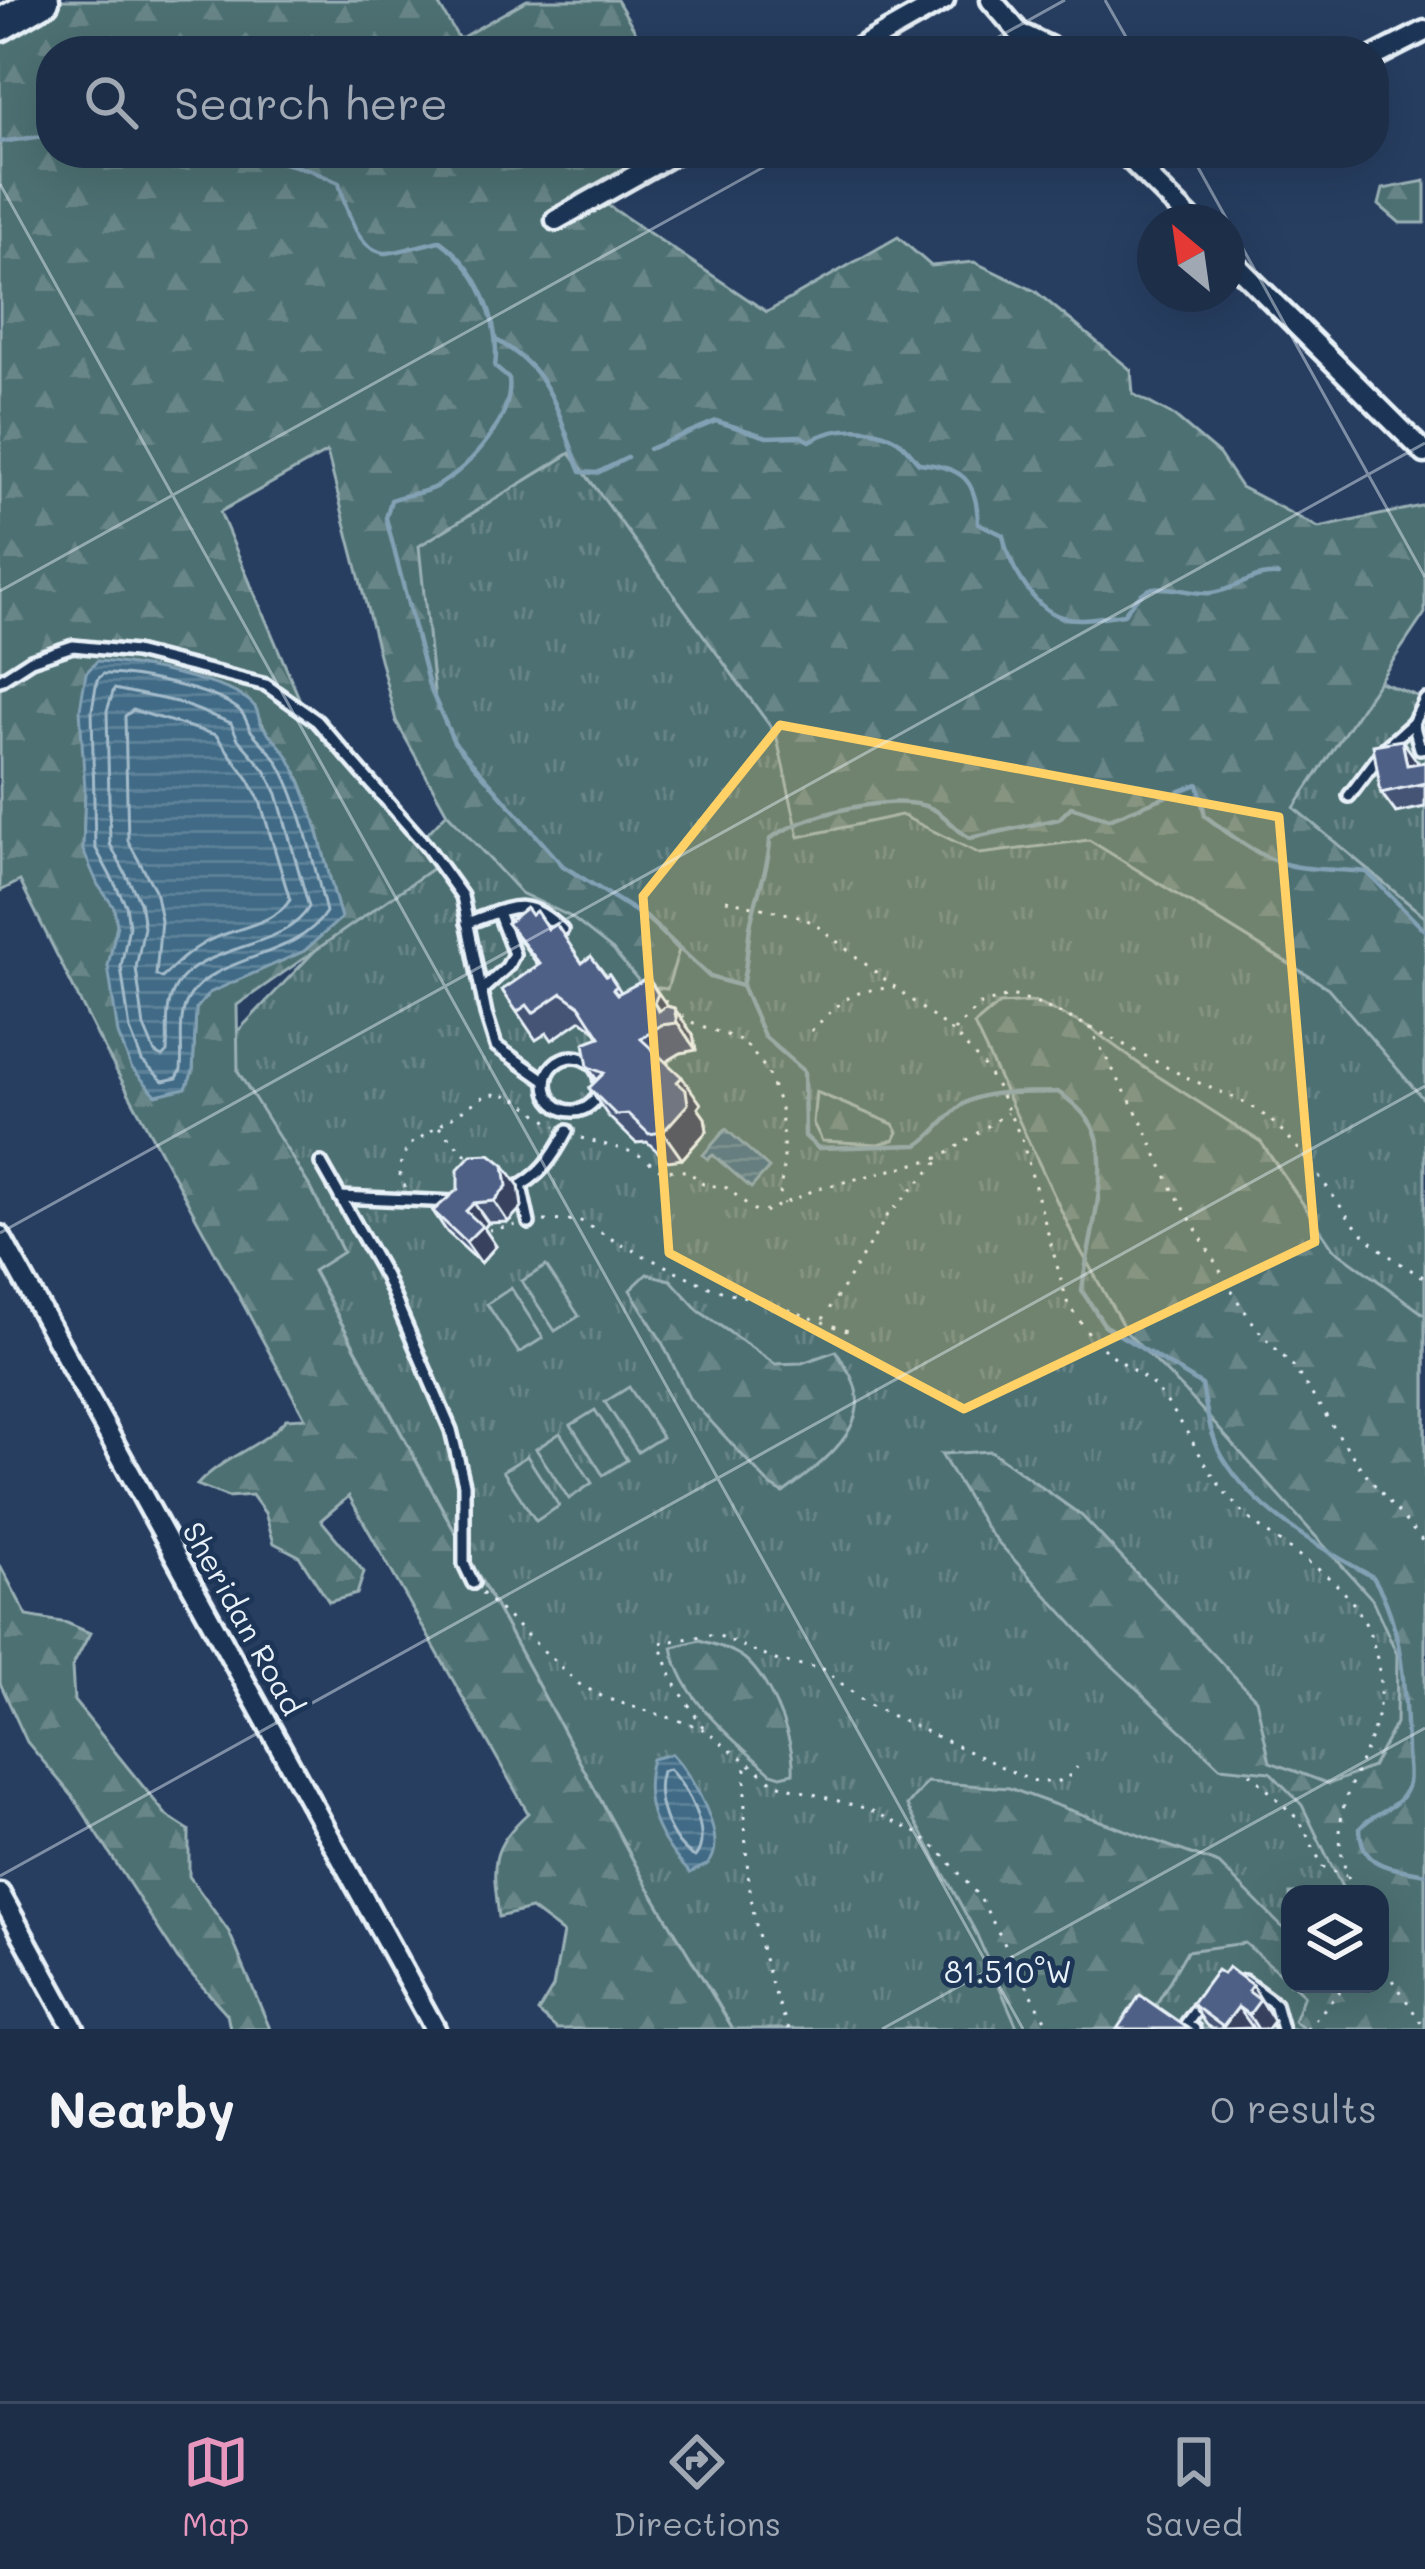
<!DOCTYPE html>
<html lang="en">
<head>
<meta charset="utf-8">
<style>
	:root { --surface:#1d2e49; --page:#2a3a53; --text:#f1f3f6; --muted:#a0a8b4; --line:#3b4a61; --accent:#e797bd }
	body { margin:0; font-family:Mali,sans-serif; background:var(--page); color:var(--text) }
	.controls { position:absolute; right:36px; bottom:36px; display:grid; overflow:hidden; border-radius:24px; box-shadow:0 12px 48px #0002 }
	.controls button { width:108px; height:108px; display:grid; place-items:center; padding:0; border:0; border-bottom:3px solid var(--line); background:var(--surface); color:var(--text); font:60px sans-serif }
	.compass { position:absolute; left:1137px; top:204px; width:108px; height:108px; border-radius:50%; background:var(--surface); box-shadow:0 12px 48px #0002; rotate:331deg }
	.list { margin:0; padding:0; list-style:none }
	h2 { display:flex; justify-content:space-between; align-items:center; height:156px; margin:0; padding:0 48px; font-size:51px }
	h2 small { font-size:39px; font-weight:400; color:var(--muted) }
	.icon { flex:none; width:66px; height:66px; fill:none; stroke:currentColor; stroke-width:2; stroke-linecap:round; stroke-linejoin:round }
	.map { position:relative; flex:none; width:1425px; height:2029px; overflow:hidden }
	.search { position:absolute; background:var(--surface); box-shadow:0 12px 48px #0002; left:36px; right:36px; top:36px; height:132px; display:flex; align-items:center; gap:30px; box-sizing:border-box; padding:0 42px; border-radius:48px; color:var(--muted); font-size:45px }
	.sheet { height:372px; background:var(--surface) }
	nav { display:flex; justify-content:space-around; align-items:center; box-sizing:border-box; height:168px; border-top:3px solid var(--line); background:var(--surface); font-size:33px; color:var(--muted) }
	nav a { display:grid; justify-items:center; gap:6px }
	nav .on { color:var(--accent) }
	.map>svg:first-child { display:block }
	.grass { fill:url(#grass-tufts); stroke:#9ab0b5; stroke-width:3; fill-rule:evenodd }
	.forest { fill:url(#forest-firs); stroke:#9ab0b5; stroke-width:3; fill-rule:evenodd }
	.garden { fill:#4d7072; stroke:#9ab0b5; stroke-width:3 }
	.water { fill:url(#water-rules); stroke:#83a1b4; stroke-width:3 }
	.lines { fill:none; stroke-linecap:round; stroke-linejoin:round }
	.shore { stroke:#a4bbca; stroke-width:3 }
	.stream { stroke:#83a1b4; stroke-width:4.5 }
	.service-casing { stroke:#e8f1f8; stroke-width:18 }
	.minor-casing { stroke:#e8f1f8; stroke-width:27 }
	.primary-casing { stroke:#e8f1f8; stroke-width:39 }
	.path { stroke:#e8f1f8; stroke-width:3; stroke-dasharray:3 9; stroke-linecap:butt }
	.service { stroke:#1d3557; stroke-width:9 }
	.minor { stroke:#1d3557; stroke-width:18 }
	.primary { stroke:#1d3557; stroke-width:30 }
	.wall { fill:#455374; stroke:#e8f1f8; stroke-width:3 }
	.shaded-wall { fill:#38435e; stroke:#e8f1f8; stroke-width:3 }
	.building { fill:#506087; stroke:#e8f1f8; stroke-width:3 }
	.marked { fill:#ffd166; fill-opacity:0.2; stroke:#ffd166; stroke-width:9; stroke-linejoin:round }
	.ticks { fill:none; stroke:#e8f1f8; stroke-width:3; stroke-opacity:0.45 }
	.labels { text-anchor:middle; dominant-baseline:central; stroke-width:10; stroke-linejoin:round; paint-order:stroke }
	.street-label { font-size:30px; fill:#e8f1f8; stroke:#1d3557 }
	.ticks-label { font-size:30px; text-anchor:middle; fill:#e8f1f8; stroke:#1d3557; stroke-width:10; stroke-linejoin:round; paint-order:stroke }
</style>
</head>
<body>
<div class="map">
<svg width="1425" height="2029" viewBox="0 0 1425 2029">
	<defs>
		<pattern id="grass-tufts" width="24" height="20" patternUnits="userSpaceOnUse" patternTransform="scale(3)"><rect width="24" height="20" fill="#4d7072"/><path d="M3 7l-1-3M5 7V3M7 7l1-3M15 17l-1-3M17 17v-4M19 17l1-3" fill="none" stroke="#678587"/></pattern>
		<pattern id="forest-firs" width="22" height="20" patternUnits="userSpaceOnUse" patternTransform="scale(3)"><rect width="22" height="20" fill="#4d7072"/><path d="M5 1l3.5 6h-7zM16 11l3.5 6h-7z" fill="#678587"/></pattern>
		<pattern id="water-rules" width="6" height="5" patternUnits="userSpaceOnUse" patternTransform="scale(3)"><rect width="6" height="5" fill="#3f6b86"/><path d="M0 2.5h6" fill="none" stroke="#5b8198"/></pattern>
	</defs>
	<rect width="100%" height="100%" fill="#273e61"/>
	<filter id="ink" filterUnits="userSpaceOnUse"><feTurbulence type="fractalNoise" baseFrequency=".00833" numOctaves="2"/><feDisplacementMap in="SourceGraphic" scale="24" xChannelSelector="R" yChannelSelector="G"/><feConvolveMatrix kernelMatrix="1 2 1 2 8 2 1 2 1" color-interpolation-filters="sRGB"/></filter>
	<g filter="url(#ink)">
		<path class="grass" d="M651,404L1425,699V2029H733L645,1882L313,1270L342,1252L217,1053L447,813L418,546ZM1290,1894H1380V1984H1290Z"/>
		<g class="forest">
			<path d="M44,0H436L459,39L527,0H617L647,51H51V153H674L597,198L767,312L898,237L931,266L974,262L1035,291L1131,370L1133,394L1174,416L1219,454L1241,487L1319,528L1425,505V613L1294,808L1425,917V1101L1328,988L1089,840L980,854L901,815L799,837L776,734L570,453L419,546L435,701L454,742L563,866L648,919L679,950L667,989L643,986L613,950L571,917L521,893L447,813L396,721L327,452L220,512L305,712L439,864L237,1005L238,1072L312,1190L343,1252L313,1271L645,1882L733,2029H557L538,2012L553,1987L563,1933L531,1909L499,1917C493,1868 487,1850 528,1813L349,1496L321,1520L364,1572L357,1594L329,1602L299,1556L274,1543L265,1513L252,1495L228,1497L197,1485C223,1456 261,1448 286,1419L305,1418L97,1035L20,881L0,891V25ZM255,707C263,734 288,754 300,780C319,824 327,873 341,918L304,951L209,993L196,1009L193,1071L108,966L117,925L114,907L83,850L85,790Z"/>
			<path d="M1425,181V223H1400L1379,205L1383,189Z"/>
			<path d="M1035,1002L1089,1027L1142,1066L1261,1142L1333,1248L1425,1315V2029H1304L1294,2021L1304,1995L1292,1984H1380V1894H1349L1342,1887L1302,1805L1270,1772L1220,1767L1101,1655L988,1531L941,1454L991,1451L1082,1516L1256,1699L1270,1762L1329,1784L1372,1767L1396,1723L1397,1654L1372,1599L1185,1391L1127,1333L1077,1244L974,1025L999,1004Z"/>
			<path d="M816,1092L893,1124L898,1132L894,1140L878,1144L822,1141L813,1123Z"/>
			<path d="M647,1274L671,1280L699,1311L775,1364L802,1363L836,1351C842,1362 852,1374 855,1386C870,1432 814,1469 783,1493L770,1485L689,1398L661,1340L630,1290Z"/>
			<path d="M0,1565L27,1616L67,1623L90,1633L72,1667L74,1701L167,1816L189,1830V1876L229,1932L270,2029H230L227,2014L178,1959L74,1798L27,1742L0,1683Z"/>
			<path d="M700,1640C714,1645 733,1649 745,1659C770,1680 795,1741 793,1773L781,1776L771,1773C733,1740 681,1699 672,1647Z"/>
			<path d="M927,1782L1009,1788L1219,1864L1290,1935V1982L1245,1943L1187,1951L1142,2029H1018L976,1933L907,1806Z"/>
		</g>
		<g class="garden">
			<path d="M546,1266L579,1316L555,1331L522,1281Z"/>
			<path d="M511,1288L543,1338L519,1353L487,1304Z"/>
			<path d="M629,1387L662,1437L638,1452L605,1402Z"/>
			<path d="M595,1410L627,1460L603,1475L571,1425Z"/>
			<path d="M560,1433L592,1483L569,1499L536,1449Z"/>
			<path d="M527,1456L559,1506L536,1521L503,1471Z"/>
		</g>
		<g class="water">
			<path d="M97,661C128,662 238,682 255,707C259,712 258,719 261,724C270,737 283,746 290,760C316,809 325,866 341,918L304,951L209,993L196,1009L193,1071L186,1088L156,1095L131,1067L118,1034L108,966L117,925L114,907L98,885L83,850L85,790L80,709L86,673Z"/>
			<path d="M726,1129L769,1168L751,1188L713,1155L708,1159L703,1155Z"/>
			<path d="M672,1754C690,1773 731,1839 708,1864C707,1865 691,1872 690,1873C658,1840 640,1804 652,1759Z"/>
		</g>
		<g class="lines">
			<g class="shore">
				<path d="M103,674C134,673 214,690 238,709C247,716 246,724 252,732C260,742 270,750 277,761C300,798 315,869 326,912C295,962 209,953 186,1003C178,1021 183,1050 181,1070L177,1078L163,1081L142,1061L130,1030L121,967L129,926L126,905L95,847L92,710L97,680Z"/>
				<path d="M114,689L177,702L231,723L238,739L265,770L277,794L309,907C281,956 182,940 169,1005C166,1020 168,1037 167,1052L162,1057L155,1053L144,1027L136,968L144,927L140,902L110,844L107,711Z"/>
				<path d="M133,710L216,735L249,780L260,801L290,900C274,925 232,928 206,942C188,952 176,964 162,978L156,975L161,920L155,890L128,841L125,716Z"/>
				<path d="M669,1769C687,1787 713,1835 695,1857C670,1844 653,1799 662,1771Z"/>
			</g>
			<g class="stream">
				<path d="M0,142L51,135"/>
				<path d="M247,153L310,170L339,183C346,206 355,248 384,253C394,254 427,243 440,241C478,268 501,321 495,367L509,379C514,418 470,467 437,486C424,494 406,494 391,500L386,518L429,686L454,742L563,866L648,919L710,977L742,986C747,966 747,947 750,927C755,897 769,870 770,839C800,816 896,790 933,809C947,816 956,831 970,838L1059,819L1071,807L1109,819L1198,784L1205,816C1231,835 1257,857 1289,865C1313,871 1342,869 1367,872L1425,931"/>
				<path d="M498,341C555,374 557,415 581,472L597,473L627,458"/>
				<path d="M649,449L716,421L767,437L800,436L810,441C834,426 874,425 898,441C906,446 913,457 919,463C962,467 977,479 978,523L1003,535C1006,553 1012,566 1022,581C1051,628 1073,621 1124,614C1132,603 1140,592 1153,588C1169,585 1193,595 1212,593C1236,590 1254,572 1278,575"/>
				<path d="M742,986L764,1036L804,1071L805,1136L818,1148L918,1145C936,1134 945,1117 962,1105C985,1088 1029,1094 1058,1092C1075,1104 1093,1119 1098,1141C1107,1188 1087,1245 1082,1291L1105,1326L1202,1385C1206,1408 1210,1435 1222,1456C1254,1511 1320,1548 1373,1577C1404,1626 1405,1693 1407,1750C1407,1761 1411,1776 1407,1787C1399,1810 1375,1810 1360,1828C1361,1869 1391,1867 1425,1874"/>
			</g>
			<defs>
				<g id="service">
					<path d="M0,680L31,660L73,646L135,652L266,685L317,721L426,846L462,896L486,1014L496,1046L546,1081"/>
					<path d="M1425,700L1413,723L1420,748L1425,747"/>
					<path d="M1349,796L1386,747L1413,723"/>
					<path d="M467,923C510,908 526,894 562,930"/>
					<path d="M481,991L507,967L514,954L498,912"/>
					<circle cx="573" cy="1084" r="27"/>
					<path d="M321,1163L385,1276L451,1430L464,1484V1564L473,1583"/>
					<path d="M521,1186L529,1223"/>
					<path d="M512,1190C540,1177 553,1158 567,1131"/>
					<path d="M340,1197L455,1202"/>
					<path d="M1244,1981L1275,2004L1282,2029"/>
					<path d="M1194,2029L1186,2024L1202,2002"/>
				</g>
				<g id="minor">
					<path d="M991,0L1035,51"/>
					<path d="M1026,36L1057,51"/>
					<path d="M854,51L944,0"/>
					<path d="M1374,57L1425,31"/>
					<path d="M1124,153L1193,222"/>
					<path d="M1150,179L1151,153"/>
					<path d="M556,220L675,153"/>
					<path d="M1227,256L1425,453"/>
					<path d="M0,1236L435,2029"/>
					<path d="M0,1894L74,2029"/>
				</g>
				<path id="primary" d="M0,25L43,0"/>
			</defs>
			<use href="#service" class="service-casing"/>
			<use href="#minor" class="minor-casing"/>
			<use href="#primary" class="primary-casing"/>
			<g class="path">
				<path d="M726,900L802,917L816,925L957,1036L982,1064L998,1089L1022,1140L1068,1305L1097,1344L1151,1383L1162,1396C1189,1429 1205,1471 1234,1503C1289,1564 1361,1569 1378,1664C1395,1759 1306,1791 1355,1894"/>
				<path d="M664,1000L688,1021L743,1041L766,1069L781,1108L784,1157L780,1195L784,1204"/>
				<path d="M1089,1027L1142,1122L1171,1186L1237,1300L1262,1335L1293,1366L1362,1470L1425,1544"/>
				<path d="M811,1031C843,1000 849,989 895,988"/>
				<path d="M954,1031L978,1006L1011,995C1074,1014 1129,1049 1188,1078C1216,1091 1246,1099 1270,1120C1302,1147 1321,1180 1346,1214C1365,1241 1396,1262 1425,1278"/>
				<path d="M439,1127L470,1159"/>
				<path d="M581,1138L636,1153L661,1170L688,1171L703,1184L727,1188L754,1210L764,1212L817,1189L942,1157L1007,1113"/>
				<path d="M405,1187L398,1170L408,1146L484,1096C516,1087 530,1113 556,1126"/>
				<path d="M544,1221L579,1220L622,1245L713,1289L767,1302L853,1333"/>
				<path d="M489,1230L517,1225"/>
				<path d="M823,1319L888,1215L941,1159"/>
				<path d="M482,1593L579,1684L605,1698L700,1727L776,1784L868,1809L919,1834L941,1852L980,1898L1050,2029"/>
				<path d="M703,1727L672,1679L660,1643L715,1634L775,1660L823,1669L867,1704L1030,1780C1048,1783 1066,1785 1077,1767"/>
				<path d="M746,1768C741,1859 752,1945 789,2029"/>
				<path d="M1250,1773L1300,1821L1323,1867L1346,1876"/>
				<path d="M1380,1960L1425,2029"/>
				<path d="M1307,2029L1346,1984"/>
			</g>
			<use href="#service" class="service"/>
			<use href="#minor" class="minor"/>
			<use href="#primary" class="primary"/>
		</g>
		<g class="wall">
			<path d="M1417,761V763L1425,762V807L1396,813L1381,793Z"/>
			<path d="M531,915L582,962L606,976L609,974L621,992L674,1008L693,1035L696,1050L681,1053L666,1062L701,1104L698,1108L705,1118L707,1131L682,1159L668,1161L647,1142L636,1143L608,1116L589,1088L597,1080L588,1067L600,1037L596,1031L581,1020L552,1040L547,1033L536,1040L502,990L538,965L507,923Z"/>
			<path d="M519,1186L522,1207L508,1222L488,1223L484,1228L496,1246L481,1263L447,1232L433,1211Z"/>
			<path d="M1192,2004L1266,2006L1265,2008L1274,2021L1268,2029H1212L1206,2025Z"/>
		</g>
		<g class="shaded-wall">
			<path d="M1402,740L1417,761L1422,786L1407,765Z"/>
			<path d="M648,978L677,1020L674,1008L693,1035L696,1050L677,1022L668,1024L654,1003Z"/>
			<path d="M682,1077L701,1104L698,1108L705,1118L707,1131L682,1159L663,1132L677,1082Z"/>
			<path d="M504,1165L519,1186L522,1207L508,1222L494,1201Z"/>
			<path d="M474,1203L488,1223L484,1228L496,1246L481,1263L466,1242V1211Z"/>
			<path d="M1252,1985L1274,2021L1268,2029H1258L1249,2015L1248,1991Z"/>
			<path d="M1238,2007L1253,2028L1224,2029L1223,2027Z"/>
		</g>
		<g class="building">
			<path d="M1402,740L1407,765L1425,762V783L1381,793L1373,745Z"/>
			<path d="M526,908L531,915L536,911L548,929L556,924L582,963L591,956L606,976L609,974L617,986L613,989L617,994L648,978L658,994L654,1003L658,1011L666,1006L674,1008L677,1023L661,1025L641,1039L682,1077L677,1082L686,1090L688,1104L663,1132L649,1134L628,1114L616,1115L589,1088L604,1073L588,1067L584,1043L600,1037L580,1006L562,993L533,1013L527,1005L517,1012L502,990L540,964L507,923Z"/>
			<path d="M490,1154L504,1165L507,1186L494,1201L474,1203L466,1211L482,1226L466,1242L433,1211L458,1189V1169L471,1155Z"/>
			<path d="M1228,1967L1252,1985L1248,1991L1260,2000L1249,2015L1238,2007L1223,2027L1192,2004L1217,1970L1223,1974Z"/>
			<path d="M1140,1995L1189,2029H1117Z"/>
		</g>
	</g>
	<path class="marked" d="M780,725L1279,817L1315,1242L964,1409L669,1253L643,896Z"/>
	<path class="ticks" d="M1105,0L1134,51M973,51L1065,0M1190,153L1425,577M0,184L1023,2029M0,591L789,153M0,1233L1425,443M0,1876L1425,1086M882,2029L1425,1728"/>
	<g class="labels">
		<g class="street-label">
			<text transform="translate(244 1618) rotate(61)">Sheridan Road</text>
		</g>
	</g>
	<g class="ticks-label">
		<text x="1008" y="1983">81.510°W</text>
	</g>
</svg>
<div class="controls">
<button><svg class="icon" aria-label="layers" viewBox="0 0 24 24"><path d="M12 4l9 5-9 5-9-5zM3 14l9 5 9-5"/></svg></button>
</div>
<svg class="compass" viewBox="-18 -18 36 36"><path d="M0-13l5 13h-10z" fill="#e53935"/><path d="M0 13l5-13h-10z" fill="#a0a8b4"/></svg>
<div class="search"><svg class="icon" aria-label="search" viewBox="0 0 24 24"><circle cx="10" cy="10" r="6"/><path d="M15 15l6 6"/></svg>Search here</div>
</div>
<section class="sheet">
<h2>Nearby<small>0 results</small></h2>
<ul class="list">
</ul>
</section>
<nav>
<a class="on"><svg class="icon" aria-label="map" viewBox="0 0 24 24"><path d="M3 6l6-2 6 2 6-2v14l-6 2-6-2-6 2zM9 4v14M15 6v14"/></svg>Map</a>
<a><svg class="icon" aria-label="directions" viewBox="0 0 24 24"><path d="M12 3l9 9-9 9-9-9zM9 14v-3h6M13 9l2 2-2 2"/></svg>Directions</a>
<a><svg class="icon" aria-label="saved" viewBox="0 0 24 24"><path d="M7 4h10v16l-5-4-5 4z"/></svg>Saved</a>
</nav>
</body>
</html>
